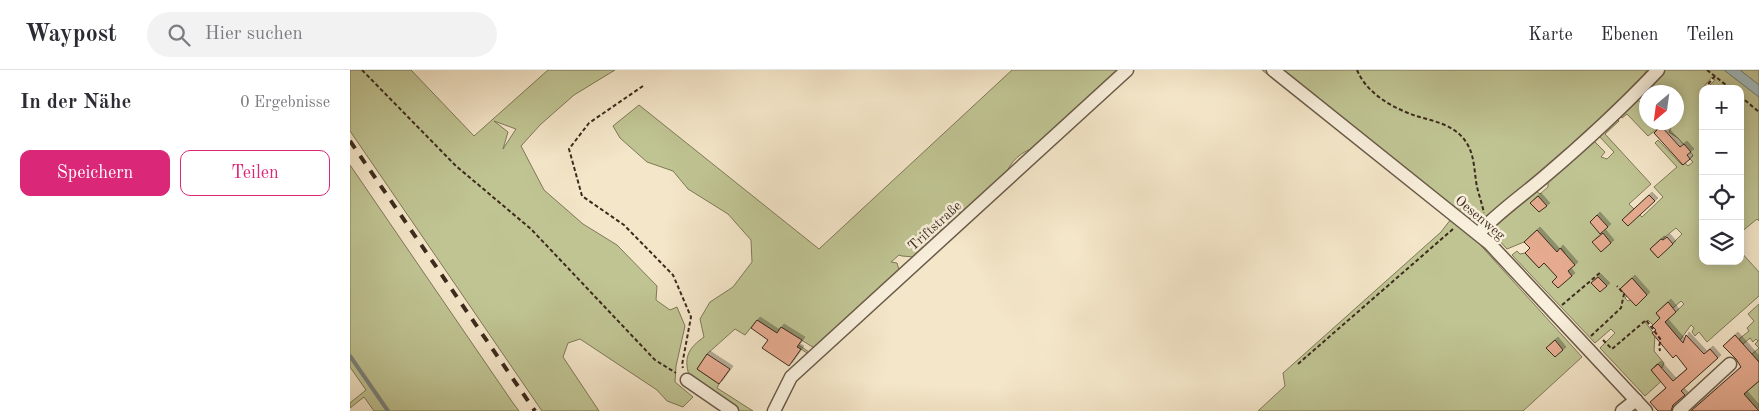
<!DOCTYPE html>
<html lang="de">
<head>
<meta charset="utf-8">
<style>
	:root { --surface:#fff; --page:#f2f2f3; --text:#2b2b33; --muted:#7c7c81; --line:#e1e1e2; --accent:#db2777 }
	body { margin:0; font-family:"Old Standard TT",serif; background:var(--page); color:var(--text) }
	.controls { position:absolute; right:15px; top:15px; display:grid; overflow:hidden; border-radius:10px; box-shadow:0 2px 12px #0003 }
	.controls button { width:45px; height:45px; display:grid; place-items:center; padding:0; border:0; border-bottom:1px solid var(--line); background:var(--surface); color:var(--text); font:25px sans-serif }
	.compass { position:absolute; left:1289px; top:15px; width:45px; height:45px; border-radius:50%; background:var(--surface); box-shadow:0 2px 12px #0003; rotate:209deg }
	.list { margin:0; padding:0; list-style:none }
	h2 { display:flex; justify-content:space-between; align-items:center; height:65px; margin:0; padding:0 20px; font-size:21px }
	h2 small { font-size:16px; font-weight:400; color:var(--muted) }
	.actions { display:flex; gap:10px; padding:15px 20px }
	.actions a { flex:1; padding:11px 0; border:1px solid var(--accent); border-radius:10px; text-align:center; font-size:18px; color:var(--accent) }
	.actions .main { background:var(--accent); color:#fff }
	.icon { flex:none; width:28px; height:28px; fill:none; stroke:currentColor; stroke-width:2; stroke-linecap:round; stroke-linejoin:round }
	.map { position:relative; flex:none; width:1409px; height:341px; overflow:hidden }
	header { display:flex; align-items:center; gap:30px; box-sizing:border-box; height:70px; padding:0 25px; background:var(--surface); border-bottom:1px solid var(--line) }
	header strong { font-size:24px }
	nav { display:flex; gap:28px; margin-inline-start:auto; font-size:18px }
	.search { width:350px; height:45px; background:var(--page); display:flex; align-items:center; gap:12px; box-sizing:border-box; padding:0 18px; border-radius:28px; color:var(--muted); font-size:19px }
	main { display:flex }
	aside { flex:1; background:var(--surface) }
	.map>svg:first-child { display:block }
	.green { fill:#c0c493; stroke:#7e7858; fill-rule:evenodd }
	.water { fill:#a1bdc1; stroke:#79837f }
	.lines { fill:none; stroke-linecap:round; stroke-linejoin:round }
	.stream { stroke:#79837f; stroke-width:4 }
	.building { fill:#e7ac91; stroke:#3c2b1d; filter:url(#shadow) }
	.minor-casing { stroke:#6a5a48; stroke-width:15 }
	.path { stroke:#3c2b1d; stroke-width:2; stroke-dasharray:4 2.5; stroke-linecap:butt }
	.minor { stroke:#f8efdc; stroke-width:12 }
	.rail { stroke:#3c2b1d; stroke-width:4; stroke-dasharray:9 9; stroke-linecap:butt }
	.labels { text-anchor:middle; dominant-baseline:central; stroke-width:5; stroke-linejoin:round; paint-order:stroke }
	.street-label { font-size:14px; fill:#3c2b1d; stroke:#f8efdc }
</style>
</head>
<body>
<header>
<strong>Waypost</strong>
<div class="search"><svg class="icon" aria-label="search" viewBox="0 0 24 24"><circle cx="10" cy="10" r="6"/><path d="M15 15l6 6"/></svg>Hier suchen</div>
<nav><a>Karte</a><a>Ebenen</a><a>Teilen</a></nav>
</header>
<main>
<aside>
<h2>In der Nähe<small>0 Ergebnisse</small></h2>
<ul class="list">
</ul>
<div class="actions"><a class="main">Speichern</a><a>Teilen</a></div>
</aside>
<div class="map">
<svg width="1409" height="341" viewBox="0 0 1409 341">
	<defs>
		<filter id="shadow"><feDropShadow dx="3" dy="-3" stdDeviation="0" flood-color="#0004"/></filter>
	</defs>
	<rect width="100%" height="100%" fill="#f4e6c9"/>
	<filter id="stains"><feTurbulence type="fractalNoise" baseFrequency=".004" numOctaves="4"/><feColorMatrix values="0 0 0 0 .2 0 0 0 0 .09 0 0 0 0 .02 0 0 0 .5 -.17"/></filter>
	<radialGradient id="worn" r=".72"><stop offset=".6" stop-color="#630" stop-opacity="0"/><stop offset="1" stop-color="#630" stop-opacity=".3"/></radialGradient>
	<g class="green">
		<path d="M0,0H61L124,66L198,0H265L224,25L190,55L171,76L194,120L233,154L267,175L307,216L306,230L320,240L327,237L335,256L326,296L325,312L343,327L333,337L317,331L307,320L230,269L218,273L213,287L249,341H192L0,61ZM144,51L166,59L153,79L158,62Z"/>
		<path d="M662,0H772L688,77C672,80 659,92 655,107L564,187L552,186L549,185L541,192L547,193L549,200L467,279L461,276L431,257L428,261L462,284L460,285L407,250L395,265L385,259L357,284L347,299L369,314L367,318L403,341H388L339,305C333,286 340,277 354,267L350,249L360,232L383,217L402,192L401,170L378,144L338,119L323,101L297,92L270,68L263,56L289,35L469,179Z"/>
		<path d="M912,0H1297L1287,14L1255,47L1161,132L1132,148L1102,149L1123,167L1232,287L1173,341H908L935,316L933,303L1091,162L1101,149Z"/>
		<path d="M1314,0H1374L1409,27V151L1407,149L1390,163V19H1362L1359,16L1365,10L1362,7L1351,20L1353,22V33L1349,37L1353,40V191H1390V181L1409,202V226L1357,272L1349,262L1345,266L1342,262L1344,258L1341,255L1330,270L1315,252L1334,234L1331,231L1323,238L1318,233L1306,243L1310,248L1303,255L1298,250L1295,252L1305,265L1304,281L1314,293L1312,298L1307,294L1301,300L1309,309L1317,306L1295,326L1250,278L1265,263L1261,259L1245,273L1162,185L1167,181L1170,184L1175,183L1189,198L1194,193L1200,199L1215,183L1211,178L1207,182L1174,172L1157,179L1144,165L1142,160L1146,153L1186,121L1190,124L1198,117V111L1243,70L1255,82L1251,87L1257,89L1264,82L1248,65L1266,48L1269,51L1255,64L1301,114L1279,134L1292,147L1313,127L1304,117L1327,97L1305,73L1308,70L1332,95L1335,93L1338,96L1343,92L1340,89L1343,85L1328,68L1319,62L1321,58L1315,53L1326,52V22H1296V52L1315,53L1298,66L1277,44L1272,48L1271,45L1287,29L1290,32L1294,28L1291,24ZM1326,158L1332,164L1319,177L1317,175L1305,185L1300,179ZM1282,208L1297,225L1286,236L1280,230L1278,231L1275,228L1277,226L1270,219Z"/>
		<path d="M1390,0H1409V15Z"/>
		<path d="M0,95L163,333L169,341H24L14,327L0,338V333L16,320L0,297Z"/>
		<path d="M1409,234V290L1408,291L1402,284L1409,278L1405,274L1408,271L1406,269L1403,272L1400,268L1393,274L1389,269L1399,261L1397,258L1404,251L1398,244Z"/>
		<path d="M1409,311V341L1394,324Z"/>
	</g>
	<path class="water" d="M1374,0H1390L1409,15V27Z"/>
	<g class="lines">
		<path class="stream" d="M0,286L38,341"/>
	</g>
	<g class="building">
		<path d="M1311,56L1330,77L1334,74L1341,82L1337,85L1340,89L1333,95L1304,63Z"/>
		<path d="M1299,125L1305,131L1278,156L1272,150Z"/>
		<path d="M1188,126L1197,136L1189,142L1180,133Z"/>
		<path d="M1247,145L1258,157L1250,164L1240,152Z"/>
		<path d="M1187,160L1207,182L1210,178L1225,195L1218,201L1222,206L1208,218L1202,212L1207,207L1194,193L1189,198L1175,183L1180,178L1174,172Z"/>
		<path d="M1253,163L1261,173L1251,182L1242,172Z"/>
		<path d="M1317,167L1323,174L1308,188L1300,179L1311,169L1313,170Z"/>
		<path d="M1248,207L1257,216L1250,222L1241,213Z"/>
		<path d="M1282,208L1297,225L1286,236L1270,219Z"/>
		<path d="M1318,232L1326,242L1315,252L1333,273L1336,265L1354,284L1360,279L1368,288L1331,321L1335,325L1323,335L1321,341H1308L1300,332L1316,318L1301,300L1308,294L1323,311L1337,299L1326,285L1323,288L1302,263L1306,260L1302,256L1310,248L1306,243Z"/>
		<path d="M407,250L427,263L431,257L452,270L447,277L451,279L439,296L412,278L418,270L401,258Z"/>
		<path d="M1385,265L1409,292V311L1394,324L1409,341H1341L1391,297L1386,289L1373,276Z"/>
		<path d="M1205,270L1213,280L1205,287L1196,278Z"/>
		<path d="M357,284L380,299L369,314L347,299Z"/>
	</g>
	<g class="lines">
		<defs>
			<g id="minor">
				<path d="M923,0L1139,173L1296,341"/>
				<path d="M1128,164C1147,143 1172,126 1194,107C1234,73 1272,38 1308,0"/>
				<path d="M337,310L382,341"/>
				<path d="M424,341L441,307L777,0"/>
				<path d="M1272,341L1286,330"/>
				<path d="M1329,341L1380,294"/>
			</g>
		</defs>
		<use href="#minor" class="minor-casing"/>
		<g class="path">
			<path d="M12,0L106,96L181,159L305,290L326,303"/>
			<path d="M1007,0C1017,24 1043,38 1066,46C1084,51 1105,55 1116,72C1125,85 1124,102 1127,117C1129,125 1132,134 1134,143"/>
			<path d="M1357,0L1381,19"/>
			<path d="M293,16L239,53L219,79L232,126L274,155L323,205L341,247L332,295L333,298"/>
			<path d="M1354,19L1365,6"/>
			<path d="M1353,21V20"/>
			<path d="M1390,26L1409,42"/>
			<path d="M1212,235L1251,202"/>
			<path d="M1241,266L1271,238L1274,224L1267,216"/>
			<path d="M1253,270L1262,279L1296,250L1311,270L1309,276L1310,281"/>
			<path d="M948,294L1103,159"/>
		</g>
		<use href="#minor" class="minor"/>
		<path class="rail" d="M0,71L185,341"/>
	</g>
	<g class="labels">
		<g class="street-label">
			<text transform="translate(1130 148) rotate(40)">Oesenweg</text>
			<text transform="translate(585 156) rotate(-42)">Triftstraße</text>
		</g>
	</g>
	<rect width="100%" height="100%" filter="url(#stains)"/>
	<rect width="100%" height="100%" fill="url(#worn)"/>
</svg>
<div class="controls">
<button>+</button>
<button>−</button>
<button><svg class="icon" aria-label="locate" viewBox="0 0 24 24"><circle cx="12" cy="12" r="6"/><path d="M12 2v4M12 18v4M2 12h4M18 12h4"/></svg></button>
<button><svg class="icon" aria-label="layers" viewBox="0 0 24 24"><path d="M12 4l9 5-9 5-9-5zM3 14l9 5 9-5"/></svg></button>
</div>
<svg class="compass" viewBox="-18 -18 36 36"><path d="M0-13l5 13h-10z" fill="#e53935"/><path d="M0 13l5-13h-10z" fill="#7c7c81"/></svg>
</div>
</main>
</body>
</html>
